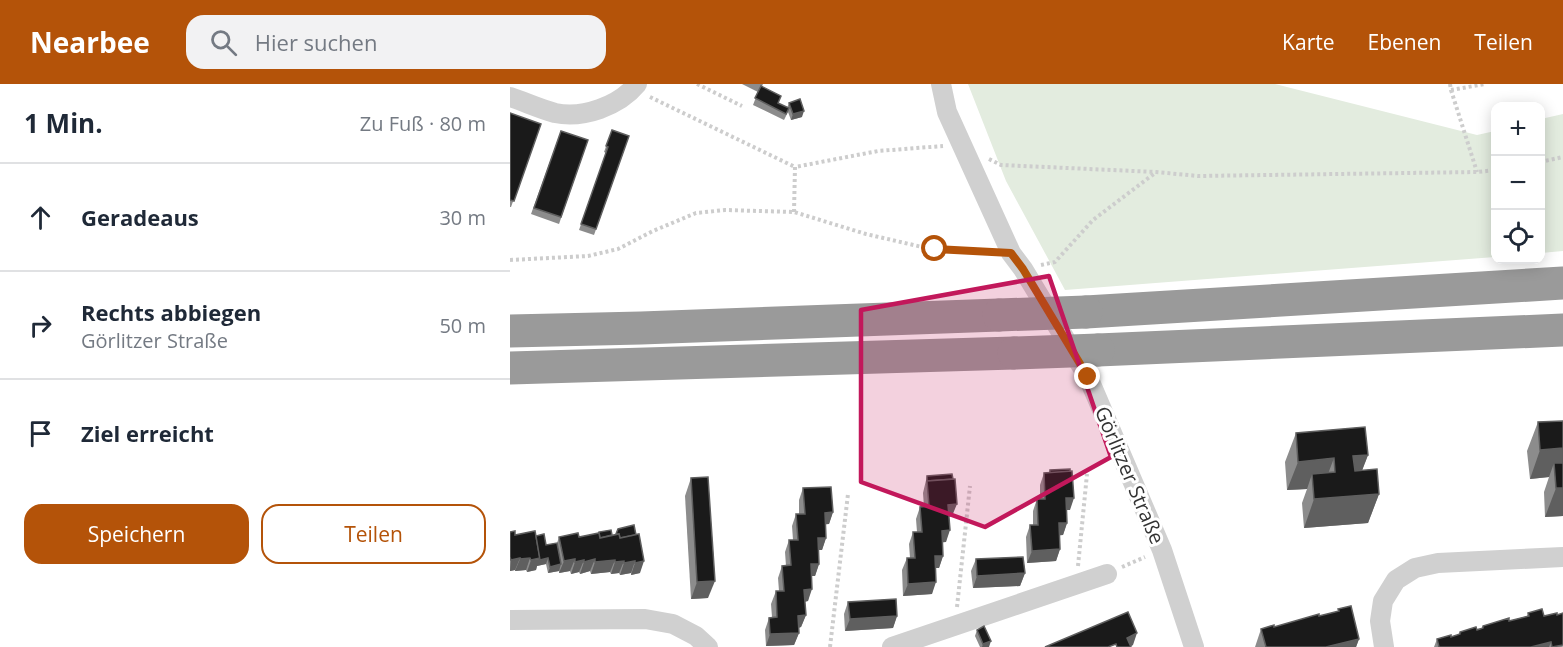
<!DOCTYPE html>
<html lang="de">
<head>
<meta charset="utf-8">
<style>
	:root { --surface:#fff; --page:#f2f2f3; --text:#1f2937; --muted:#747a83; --line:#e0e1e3; --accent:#b45309 }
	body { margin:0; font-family:"Open Sans",sans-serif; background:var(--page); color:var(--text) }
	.controls { position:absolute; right:18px; top:18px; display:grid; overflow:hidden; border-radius:12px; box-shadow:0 3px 15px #0003 }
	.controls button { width:54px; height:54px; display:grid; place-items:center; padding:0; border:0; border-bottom:2px solid var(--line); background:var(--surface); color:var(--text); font:30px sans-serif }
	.stop { position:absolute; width:18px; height:18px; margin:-14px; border:4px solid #b45309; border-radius:50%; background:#fff }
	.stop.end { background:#b45309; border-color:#fff; box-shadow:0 2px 6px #0008 }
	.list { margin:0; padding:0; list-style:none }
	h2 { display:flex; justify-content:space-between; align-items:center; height:78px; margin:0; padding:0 24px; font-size:26px }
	h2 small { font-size:20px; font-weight:400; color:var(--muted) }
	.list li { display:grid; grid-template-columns:39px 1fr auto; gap:18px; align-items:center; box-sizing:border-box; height:108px; padding:0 24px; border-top:2px solid var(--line) }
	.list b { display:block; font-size:22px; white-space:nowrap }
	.list p { margin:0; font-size:20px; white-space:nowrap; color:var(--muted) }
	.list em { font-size:20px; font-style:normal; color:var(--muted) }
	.actions { display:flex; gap:12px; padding:18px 24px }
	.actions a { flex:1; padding:14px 0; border:2px solid var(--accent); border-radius:18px; text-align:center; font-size:21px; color:var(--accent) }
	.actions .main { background:var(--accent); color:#fff }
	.icon { flex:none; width:33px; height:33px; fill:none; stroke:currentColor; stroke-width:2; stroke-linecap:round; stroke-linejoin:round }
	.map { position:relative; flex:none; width:1053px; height:563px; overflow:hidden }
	header { display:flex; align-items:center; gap:36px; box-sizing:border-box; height:84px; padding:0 30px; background:var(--accent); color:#fff }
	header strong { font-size:28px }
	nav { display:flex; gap:33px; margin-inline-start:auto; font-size:21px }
	.search { width:420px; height:54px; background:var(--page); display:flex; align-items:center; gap:15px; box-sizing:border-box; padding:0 21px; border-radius:18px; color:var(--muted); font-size:22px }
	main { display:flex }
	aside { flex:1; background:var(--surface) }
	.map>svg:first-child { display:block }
	.green { fill:#e3ecdf }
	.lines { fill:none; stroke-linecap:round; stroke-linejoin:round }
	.path { stroke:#cdcdcd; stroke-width:4; stroke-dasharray:3 3; stroke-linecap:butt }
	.minor { stroke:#d0d0d0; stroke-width:20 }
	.motorway { stroke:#9a9a9a; stroke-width:33 }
	.motorway-bridge { stroke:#9a9a9a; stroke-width:33 }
	.wall { fill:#8c8c8c }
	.shaded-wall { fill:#5f5f5f }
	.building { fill:#1a1a1a; stroke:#5f5f5f; stroke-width:1.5 }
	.route { stroke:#b45309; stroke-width:8 }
	.marked { fill:#c2185b; fill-opacity:0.2; stroke:#c2185b; stroke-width:4.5; stroke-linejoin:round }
	.labels { text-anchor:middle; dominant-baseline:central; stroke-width:6; stroke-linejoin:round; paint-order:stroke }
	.street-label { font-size:20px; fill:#333; stroke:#fff }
</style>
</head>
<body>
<header>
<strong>Nearbee</strong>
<div class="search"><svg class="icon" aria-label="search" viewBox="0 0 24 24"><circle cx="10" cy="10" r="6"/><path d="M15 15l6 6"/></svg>Hier suchen</div>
<nav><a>Karte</a><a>Ebenen</a><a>Teilen</a></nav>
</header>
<main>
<aside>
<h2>1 Min.<small>Zu Fuß · 80 m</small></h2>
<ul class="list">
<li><svg class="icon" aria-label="ahead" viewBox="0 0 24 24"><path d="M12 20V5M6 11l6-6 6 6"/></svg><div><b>Geradeaus</b></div><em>30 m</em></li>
<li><svg class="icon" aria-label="right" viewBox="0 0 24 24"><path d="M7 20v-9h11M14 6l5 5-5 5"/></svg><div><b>Rechts abbiegen</b><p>Görlitzer Straße</p></div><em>50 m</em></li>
<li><svg class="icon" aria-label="arrive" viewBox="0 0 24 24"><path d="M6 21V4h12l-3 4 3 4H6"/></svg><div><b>Ziel erreicht</b></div></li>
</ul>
<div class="actions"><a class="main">Speichern</a><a>Teilen</a></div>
</aside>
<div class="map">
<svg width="1053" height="563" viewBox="0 0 1053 563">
	<rect width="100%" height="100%" fill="#fff"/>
	<g class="green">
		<path d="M458,0H765L967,51L985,47V173L555,206L496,97Z"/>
		<path d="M1053,30V167L1031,169V35Z"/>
	</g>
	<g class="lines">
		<g class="path">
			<path d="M187,0L232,22"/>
			<path d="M940,0L941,6L975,0"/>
			<path d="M941,6L967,88"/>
			<path d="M140,13L285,83"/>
			<path d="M479,75L491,81L646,88L688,92L967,88L986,86"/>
			<path d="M1030,78L1053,73"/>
			<path d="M284,128L285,83L368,67L433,62"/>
			<path d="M0,176L78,172L108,165L143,147L186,129L215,126L284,128L356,150L425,166L482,168"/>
			<path d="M531,181L545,178L583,136L645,89"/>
			<path d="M568,482L577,390"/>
			<path d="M612,483L635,473"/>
			<path d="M447,523L460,402"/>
			<path d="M320,563L338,410"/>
		</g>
		<g class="minor">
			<path d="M431,0L437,28L501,169L513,185L578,293L652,466L684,563"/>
			<path d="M0,13C15,18 30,25 45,29C73,35 109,22 127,0"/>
			<path d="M0,536L135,535L163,540L186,552L198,563"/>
			<path d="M382,563L597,490"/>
			<path d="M874,563L870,537L873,517L886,496L905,484L928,479L1053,473"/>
		</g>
		<g class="motorway">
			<path d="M576,228L1053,199"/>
			<path d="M0,247L131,244L489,231"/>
			<path d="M588,266L1053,246"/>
			<path d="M0,284L504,269"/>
		</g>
		<g class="motorway-bridge">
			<path d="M489,231L576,228"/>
			<path d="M504,269L588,266"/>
		</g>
	</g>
	<g class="wall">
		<path d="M232,0H253L252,2L269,19L277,24L279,19L292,33L281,36L278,28L274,36L243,21L248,8Z"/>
		<path d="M0,30L31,40L1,123H0Z"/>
		<path d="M102,46L119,52L84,151L69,146L96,69L94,68Z"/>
		<path d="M51,47L78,56L49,140L21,130Z"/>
		<path d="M1053,337V432L1035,433L1034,408L1039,393L1020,395L1017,367L1028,338Z"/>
		<path d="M786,349L858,371L852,386L869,410L858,439L794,444L792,419L797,405L777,406L775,378Z"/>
		<path d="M540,386L560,426H557V439L553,451H550V465L546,477L517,479L516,453L520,441H523V427L527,415H530V401L534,389H539Z"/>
		<path d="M417,392L442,432L439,433L436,458H432L433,472L429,484H425L422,510L393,512L392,486L397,474H400L399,460L403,448H407L406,435L410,423H414L413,409Z"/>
		<path d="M181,394L198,514L181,515L175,412Z"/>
		<path d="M293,404L323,428L319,440H316V454L312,466H309V480L305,492H302L298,517L295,518L296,531L291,543L289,544V549L284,561L256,562L255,546L259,534L262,533L261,520L266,507H269L268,494L272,482H276L275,468L279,456H283L282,442L286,430H289V416Z"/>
		<path d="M124,441L130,489L121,491V489L110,491L109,489L101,490L100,488L81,490L80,487L70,490L69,488L61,490L60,487L49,489V487L38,489L36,480L27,482L26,486L17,488L16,486L5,487V486L0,487V448L5,451L26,452L36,461L47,459L49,453H69L88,449L89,448L102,451L106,450Z"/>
		<path d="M466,475L515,489L510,502L463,504L461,487Z"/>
		<path d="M338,518L387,532L383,544L335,547L334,530Z"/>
		<path d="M828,525L849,555L846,563H745L751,545L764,543L828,528Z"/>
		<path d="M1018,529L1034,532L1053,563H924L927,555L941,553L949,551L950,548L972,544L973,542L999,537L1017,532Z"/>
		<path d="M467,546L479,563H470L465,552Z"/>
	</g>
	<g class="shaded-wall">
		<path d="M294,27L292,33L281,36L283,30Z"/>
		<path d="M1053,364V392L1044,379L1039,393L1020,395L1030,366Z"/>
		<path d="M858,371L847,400L833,401L843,372Z"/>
		<path d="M824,374L813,403L802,390L797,405L777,406L788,378Z"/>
		<path d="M1046,404H1053V432L1035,433Z"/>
		<path d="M869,410L858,439L794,444L804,415Z"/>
		<path d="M556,414H564L560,426H551Z"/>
		<path d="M447,420L442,432L434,433L438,421Z"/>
		<path d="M323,428L319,440L310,441L315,429Z"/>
		<path d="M549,439H557L553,451L544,452Z"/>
		<path d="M440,446L436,458L427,459L432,447Z"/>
		<path d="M308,454H316L312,466H303Z"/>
		<path d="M550,465L546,477L517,479L522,467Z"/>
		<path d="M425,472H433L429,484H420Z"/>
		<path d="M10,474L5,486L0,487L1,476Z"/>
		<path d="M20,474L16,486L5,487L10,475Z"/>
		<path d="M38,474L36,480L27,482L26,486L17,488L21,476Z"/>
		<path d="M65,475L60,487L49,489L54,477Z"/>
		<path d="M85,475L80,487L70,490L74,478Z"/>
		<path d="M74,476L69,488L61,490L65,478Z"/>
		<path d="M105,476L100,488L81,490L85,478Z"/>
		<path d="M114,477L109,489L101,490L105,478Z"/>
		<path d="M125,477L121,489L110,491L114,479Z"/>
		<path d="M134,477L130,489L121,491L125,479Z"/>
		<path d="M51,480L49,487L38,489L40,483Z"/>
		<path d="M301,480H309L305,492H296Z"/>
		<path d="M515,489L510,502L463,504L467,492Z"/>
		<path d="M205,497L198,514L181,515L187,498Z"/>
		<path d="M426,498L422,510L393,512L398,500Z"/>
		<path d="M302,505L298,517L290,518L294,506Z"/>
		<path d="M296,531L291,543L284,544L288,532Z"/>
		<path d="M387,532L383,544L335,547L340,535Z"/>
		<path d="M289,549L284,561L256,562L260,550Z"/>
		<path d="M627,549L623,561L620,563L617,554Z"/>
		<path d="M849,555L846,563H816Z"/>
		<path d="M481,557L479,563H472L473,560Z"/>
		<path d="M1041,558L1039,563H1021Z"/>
	</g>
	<g class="building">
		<path d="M251,2L271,12L268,19L279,24L276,30L245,14Z"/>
		<path d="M290,15L294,27L283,30L279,19Z"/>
		<path d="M0,29L31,40L4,117L0,116Z"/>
		<path d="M102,46L119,52L86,145L71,140L98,63L96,62Z"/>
		<path d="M51,47L78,56L51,133L24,124Z"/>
		<path d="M1053,337V364L1030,366L1028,338Z"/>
		<path d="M855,343L858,371L843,372L845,387L867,385L869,410L804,415L802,390L825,388L824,374L788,378L786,349Z"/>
		<path d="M1044,379H1053V404H1046Z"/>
		<path d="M560,385V388L540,389V386Z"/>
		<path d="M562,387L564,414H556L557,439H549L550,465L522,467L520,441H528L527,415H535L534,389Z"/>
		<path d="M442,390L443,395L417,397V392Z"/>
		<path d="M198,393L205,497L187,498L181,394Z"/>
		<path d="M445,395L447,420L438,421L440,446L432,447L433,472H425L426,498L398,500L397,474H405L403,448H412L410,423L419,422L417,397Z"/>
		<path d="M321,403L323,428L315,429L316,454H308L309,480H301L302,505L294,506L296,531L288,532L289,549L260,550L259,534L267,533L266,507H274L272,482L281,481L279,456H288L286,430H295L293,404Z"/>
		<path d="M124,441L126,451L110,454L109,450H106L108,445Z"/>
		<path d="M101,446L102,451L90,454L89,448Z"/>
		<path d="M5,447V451L25,447L30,474L21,476L20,474L10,475V474L1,476L0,473V448Z"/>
		<path d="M68,449L69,453L89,449L90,454L109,450L110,454L129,450L134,477L125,479V477L114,479V477L105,478V476L85,478V475L74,478V476L65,478V475L54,477L49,453Z"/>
		<path d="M34,450L36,461L47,459L51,480L40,483L38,474L30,476L26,452Z"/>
		<path d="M513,473L515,489L467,492L466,475Z"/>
		<path d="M386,515L387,532L340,535L338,518Z"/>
		<path d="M841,522L849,555L816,563H756L751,545L764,541V543L809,530V532L829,527L828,525Z"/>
		<path d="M1032,525L1034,532L1047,529V531L1053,529V561L1042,563L1041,558L1021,563H929L927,555L941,551V553L950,550V548L966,543L967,546L973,544V542L999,534V537L1019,532L1018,529Z"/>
		<path d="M618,528L627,549L617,554L621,563H607L606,560L598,563H535Z"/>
		<path d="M474,542L481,557L473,560L467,546Z"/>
	</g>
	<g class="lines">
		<path class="route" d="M425,165L501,169L513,185L578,293"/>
	</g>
	<path class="marked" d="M539,192L601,373L475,443L351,398V226Z"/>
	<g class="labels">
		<g class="street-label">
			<text transform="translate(620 391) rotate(67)">Görlitzer Straße</text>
		</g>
	</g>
</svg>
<div class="controls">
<button>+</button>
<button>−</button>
<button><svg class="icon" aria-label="locate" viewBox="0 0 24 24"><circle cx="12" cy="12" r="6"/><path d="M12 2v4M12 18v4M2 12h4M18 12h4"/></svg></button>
</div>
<div class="stop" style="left:425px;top:165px"></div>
<div class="stop end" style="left:578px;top:293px"></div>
</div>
</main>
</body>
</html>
